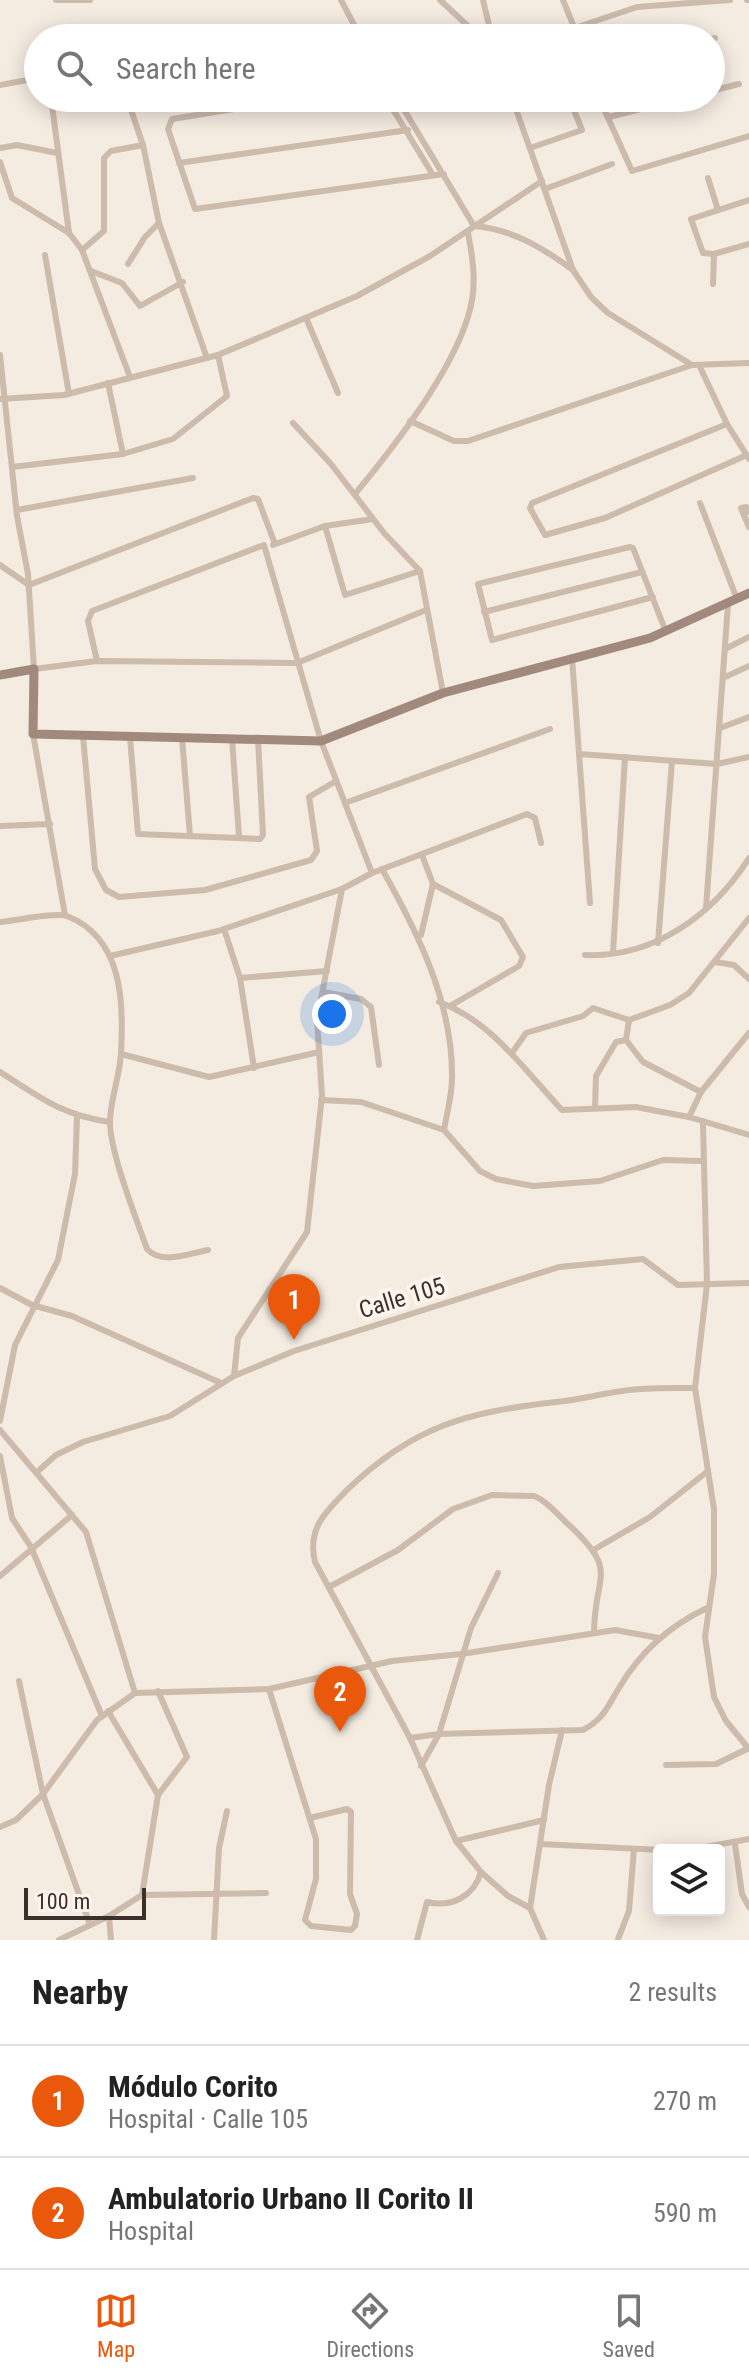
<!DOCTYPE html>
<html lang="en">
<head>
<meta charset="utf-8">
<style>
	:root { --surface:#fff; --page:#f6f6f6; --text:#222; --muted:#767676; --line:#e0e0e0; --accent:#ea580c }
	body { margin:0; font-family:"Roboto Condensed",sans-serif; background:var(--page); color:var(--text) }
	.controls { position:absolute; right:24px; bottom:24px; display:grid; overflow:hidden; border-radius:8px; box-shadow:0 4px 20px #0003 }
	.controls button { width:72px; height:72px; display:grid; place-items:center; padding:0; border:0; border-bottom:2px solid var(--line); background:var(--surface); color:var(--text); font:40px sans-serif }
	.scale { position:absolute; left:24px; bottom:20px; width:122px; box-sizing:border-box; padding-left:8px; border:4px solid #3b302b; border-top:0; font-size:22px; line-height:28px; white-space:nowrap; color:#3b302b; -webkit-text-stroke:6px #fbf5ee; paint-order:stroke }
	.you { position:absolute; left:332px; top:1014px; width:28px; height:28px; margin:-20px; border:6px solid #fff; border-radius:50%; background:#1a73e8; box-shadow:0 0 0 12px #1a73e833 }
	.badge { display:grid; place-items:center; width:52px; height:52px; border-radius:50%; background:var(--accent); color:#fff; font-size:26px; font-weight:700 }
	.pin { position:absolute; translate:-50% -66px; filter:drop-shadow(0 2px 4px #0008) }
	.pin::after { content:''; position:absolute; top:42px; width:28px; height:24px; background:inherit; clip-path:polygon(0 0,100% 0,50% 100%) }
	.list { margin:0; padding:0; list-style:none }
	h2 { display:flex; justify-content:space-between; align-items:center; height:104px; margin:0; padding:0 32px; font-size:34px }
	h2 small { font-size:26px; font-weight:400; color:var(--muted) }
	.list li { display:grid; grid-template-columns:52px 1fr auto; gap:24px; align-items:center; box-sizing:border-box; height:112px; padding:0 32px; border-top:2px solid var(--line) }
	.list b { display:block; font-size:30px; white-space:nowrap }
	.list p { margin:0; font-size:26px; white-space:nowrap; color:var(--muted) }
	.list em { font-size:26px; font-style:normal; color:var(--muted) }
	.icon { flex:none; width:44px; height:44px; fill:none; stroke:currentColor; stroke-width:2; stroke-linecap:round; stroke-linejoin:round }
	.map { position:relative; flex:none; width:749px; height:1940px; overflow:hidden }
	.search { position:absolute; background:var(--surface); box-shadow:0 4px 20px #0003; left:24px; right:24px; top:24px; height:88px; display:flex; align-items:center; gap:20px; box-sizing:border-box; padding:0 28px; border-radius:44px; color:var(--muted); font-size:30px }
	.sheet { height:328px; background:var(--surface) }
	nav { display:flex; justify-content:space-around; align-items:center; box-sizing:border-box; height:112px; border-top:2px solid var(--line); background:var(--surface); font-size:22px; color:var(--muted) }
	nav a { display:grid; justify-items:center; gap:4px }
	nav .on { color:var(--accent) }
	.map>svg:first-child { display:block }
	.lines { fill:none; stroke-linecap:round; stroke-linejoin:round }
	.street { stroke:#cdbbac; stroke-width:6 }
	.secondary { stroke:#a18a7d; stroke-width:9 }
	.labels { text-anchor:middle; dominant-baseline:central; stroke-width:8; stroke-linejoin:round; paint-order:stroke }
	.street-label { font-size:24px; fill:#3b302b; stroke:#fbf5ee }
</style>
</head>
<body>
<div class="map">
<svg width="749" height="1940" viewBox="0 0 749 1940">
	<rect width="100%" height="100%" fill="#f4ebe1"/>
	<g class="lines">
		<g class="street">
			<path d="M56,0H90"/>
			<path d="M341,0L361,38"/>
			<path d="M440,0L481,38"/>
			<path d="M483,0L492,38"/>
			<path d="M563,0L574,27"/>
			<path d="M747,0H749"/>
			<path d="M545,38L637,7L730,0"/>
			<path d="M711,39L715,38"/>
			<path d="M711,74H713"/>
			<path d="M0,85L38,78"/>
			<path d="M711,91L739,84"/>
			<path d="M51,98L69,233"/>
			<path d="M127,98L143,145L159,223L207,358"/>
			<path d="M303,98L172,119L168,129L195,209L444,174"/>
			<path d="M386,98L433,175"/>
			<path d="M397,98L474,226C512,229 543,248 573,270"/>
			<path d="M512,98L573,270L591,297L608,313L692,365L749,363"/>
			<path d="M599,98L632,171L749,136"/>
			<path d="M609,117L684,98"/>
			<path d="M0,148L17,145L57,153"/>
			<path d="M530,148L582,130L569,98"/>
			<path d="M0,162L12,198L69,233L82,250L130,377"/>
			<path d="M179,163L408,130"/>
			<path d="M708,178L718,210"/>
			<path d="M545,189L612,164"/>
			<path d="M82,250L104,231V158L111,151L143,145"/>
			<path d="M714,254L703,253L691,219L749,200"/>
			<path d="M45,255L69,394"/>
			<path d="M128,264L145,237L159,223"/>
			<path d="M91,271L122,283L140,306L183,282"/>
			<path d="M713,284L714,254L749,244"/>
			<path d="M306,318L338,393"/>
			<path d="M0,355L17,516L28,574L34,669L97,661L297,663L426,610"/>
			<path d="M699,365L727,424L749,459"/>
			<path d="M108,383L123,454"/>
			<path d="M0,399L64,395L218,355L357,296L430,256L542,181"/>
			<path d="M410,421L454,441H468L692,365"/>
			<path d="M293,423L331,464L384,533L420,571L443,693"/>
			<path d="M727,424L532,503L530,508L545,535L605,518L747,455"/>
			<path d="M12,467L123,454L173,439L227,396L218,355"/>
			<path d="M355,494C394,447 462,360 472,300C476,278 472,254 468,233"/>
			<path d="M700,503L737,599"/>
			<path d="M17,510L193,478"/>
			<path d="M749,512L746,507L741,508L749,527"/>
			<path d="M325,526L345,595L420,571"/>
			<path d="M273,545L325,526L373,519"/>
			<path d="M0,565L29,585L253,498L258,499L275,544"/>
			<path d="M653,597L492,640L478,584L630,547L633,548L666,632"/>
			<path d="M484,612L642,572"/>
			<path d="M725,649L749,637"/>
			<path d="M572,658L590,903"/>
			<path d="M97,661L88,621L92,611L264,545L321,741L372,873"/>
			<path d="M723,678L749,666"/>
			<path d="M720,728L749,717"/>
			<path d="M33,734L65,915"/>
			<path d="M83,736L95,869L106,890L119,897L205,890L311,860L317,851L309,797L336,781"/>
			<path d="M130,737L138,834L260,839L263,835L258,739"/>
			<path d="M182,738L190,835"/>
			<path d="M232,739L239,836"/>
			<path d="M579,754L717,764L749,757"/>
			<path d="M345,803L550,729"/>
			<path d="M0,826L50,824"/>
			<path d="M422,855L433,884L501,920L523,957L519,966L450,1006"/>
			<path d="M382,869C417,931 452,1001 452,1074C453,1092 447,1112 444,1130"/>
			<path d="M706,908L728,604"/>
			<path d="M0,922C15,921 55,912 67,916C123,938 124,1003 121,1053C120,1075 111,1097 110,1120C109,1150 136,1218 147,1249C162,1265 187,1254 208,1250"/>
			<path d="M224,929L240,978L254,1068"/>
			<path d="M421,935L433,884"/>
			<path d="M658,943L672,761"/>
			<path d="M613,953L625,757"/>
			<path d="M585,955C654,958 713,915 749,858"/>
			<path d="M110,956L218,931L342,889L372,873L527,814L535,818L541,843"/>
			<path d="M715,962L734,965L749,979"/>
			<path d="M240,978L327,971"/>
			<path d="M323,992L361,999L371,1007L379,1065"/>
			<path d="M439,1002C492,1021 525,1071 562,1110L636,1107L689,1117L749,1135"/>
			<path d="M626,1040L629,1020"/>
			<path d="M512,1053L526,1033L583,1016L593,1008L629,1020L670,1005L689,993L749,918"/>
			<path d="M121,1054L209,1077L319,1052"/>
			<path d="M0,1072C40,1097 61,1115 109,1122"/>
			<path d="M701,1092L749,1033"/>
			<path d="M321,1100L361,1102L444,1130L480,1171L496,1179L533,1186L600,1181L663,1160L702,1161"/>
			<path d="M595,1108L596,1076L616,1042L626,1040L643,1062L701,1092L689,1117"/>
			<path d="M703,1124L707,1284L695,1388L714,1509V1574L705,1637L714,1697L726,1721L749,1749"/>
			<path d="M0,1288L32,1305L72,1316L221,1383"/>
			<path d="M234,1376L238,1338L307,1232L322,1096L317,1020L342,889"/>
			<path d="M0,1421L15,1345L58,1260L75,1174L77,1117"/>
			<path d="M0,1430L86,1532L135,1693"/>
			<path d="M0,1456L12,1518L31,1547L102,1716"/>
			<path d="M37,1472L56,1455L83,1442L170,1416L234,1376L294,1351L559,1267L643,1259L678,1285L749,1283"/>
			<path d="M595,1549L650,1517L708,1471"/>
			<path d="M0,1576L72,1515"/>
			<path d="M329,1587L398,1550L453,1509L492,1495L534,1496C547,1501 558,1515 568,1524C621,1573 594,1573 594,1633"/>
			<path d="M19,1681L43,1794L90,1925"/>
			<path d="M269,1689L316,1839V1879L305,1920L311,1926L351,1930L355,1926L357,1914L350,1894L351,1812L347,1809L310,1818"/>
			<path d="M108,1711L158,1795"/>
			<path d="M410,1738L439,1734L583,1730C604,1719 607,1707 619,1688C640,1652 669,1626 707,1608"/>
			<path d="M666,1765L716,1764L747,1749"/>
			<path d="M421,1766L439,1734L471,1628L498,1573"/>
			<path d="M0,1827L16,1820L43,1794L97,1720L135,1693L269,1689L392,1661L461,1654L615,1630L659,1638"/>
			<path d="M456,1841L544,1820"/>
			<path d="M540,1844L661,1850"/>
			<path d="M735,1844L742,1894L749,1907"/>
			<path d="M689,1850L749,1839"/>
			<path d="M142,1895L266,1893"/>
			<path d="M530,1908L508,1896L481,1872L456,1841L410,1738L315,1562C307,1529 325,1512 347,1490C413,1426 467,1412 556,1402C578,1400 600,1394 622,1391C645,1387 671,1388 695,1388"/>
			<path d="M109,1916L111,1940"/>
			<path d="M618,1939L629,1911L634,1849"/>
			<path d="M59,1940L109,1916L142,1895L158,1795L187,1757L158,1691"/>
			<path d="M214,1940L219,1848L227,1811"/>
			<path d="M417,1940L427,1902C452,1908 474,1896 481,1872"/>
			<path d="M544,1940L530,1908L549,1785L562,1730"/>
		</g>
		<path class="secondary" d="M0,675L34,669L33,734L321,741L443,693L650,638L749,593"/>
	</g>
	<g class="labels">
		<g class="street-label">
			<text transform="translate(402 1298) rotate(-17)">Calle 105</text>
		</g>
	</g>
</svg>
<div class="controls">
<button><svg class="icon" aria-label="layers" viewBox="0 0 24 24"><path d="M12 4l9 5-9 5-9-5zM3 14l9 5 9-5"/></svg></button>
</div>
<div class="scale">100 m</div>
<div class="you"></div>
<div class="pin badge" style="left:294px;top:1340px">1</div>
<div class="pin badge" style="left:340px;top:1732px">2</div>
<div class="search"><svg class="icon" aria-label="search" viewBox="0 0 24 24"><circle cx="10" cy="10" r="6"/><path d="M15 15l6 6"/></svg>Search here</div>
</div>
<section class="sheet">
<h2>Nearby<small>2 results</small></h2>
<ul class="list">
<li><span class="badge">1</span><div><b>Módulo Corito</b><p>Hospital · Calle 105</p></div><em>270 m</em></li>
<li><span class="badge">2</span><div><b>Ambulatorio Urbano II Corito II</b><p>Hospital</p></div><em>590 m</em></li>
</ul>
</section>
<nav>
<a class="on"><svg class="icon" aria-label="map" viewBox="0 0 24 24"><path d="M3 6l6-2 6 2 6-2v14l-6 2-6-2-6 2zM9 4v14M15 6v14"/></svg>Map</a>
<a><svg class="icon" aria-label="directions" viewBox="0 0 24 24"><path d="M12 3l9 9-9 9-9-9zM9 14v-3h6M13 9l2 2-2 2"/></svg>Directions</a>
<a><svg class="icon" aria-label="saved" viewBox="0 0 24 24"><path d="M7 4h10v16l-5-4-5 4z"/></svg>Saved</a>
</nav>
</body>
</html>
